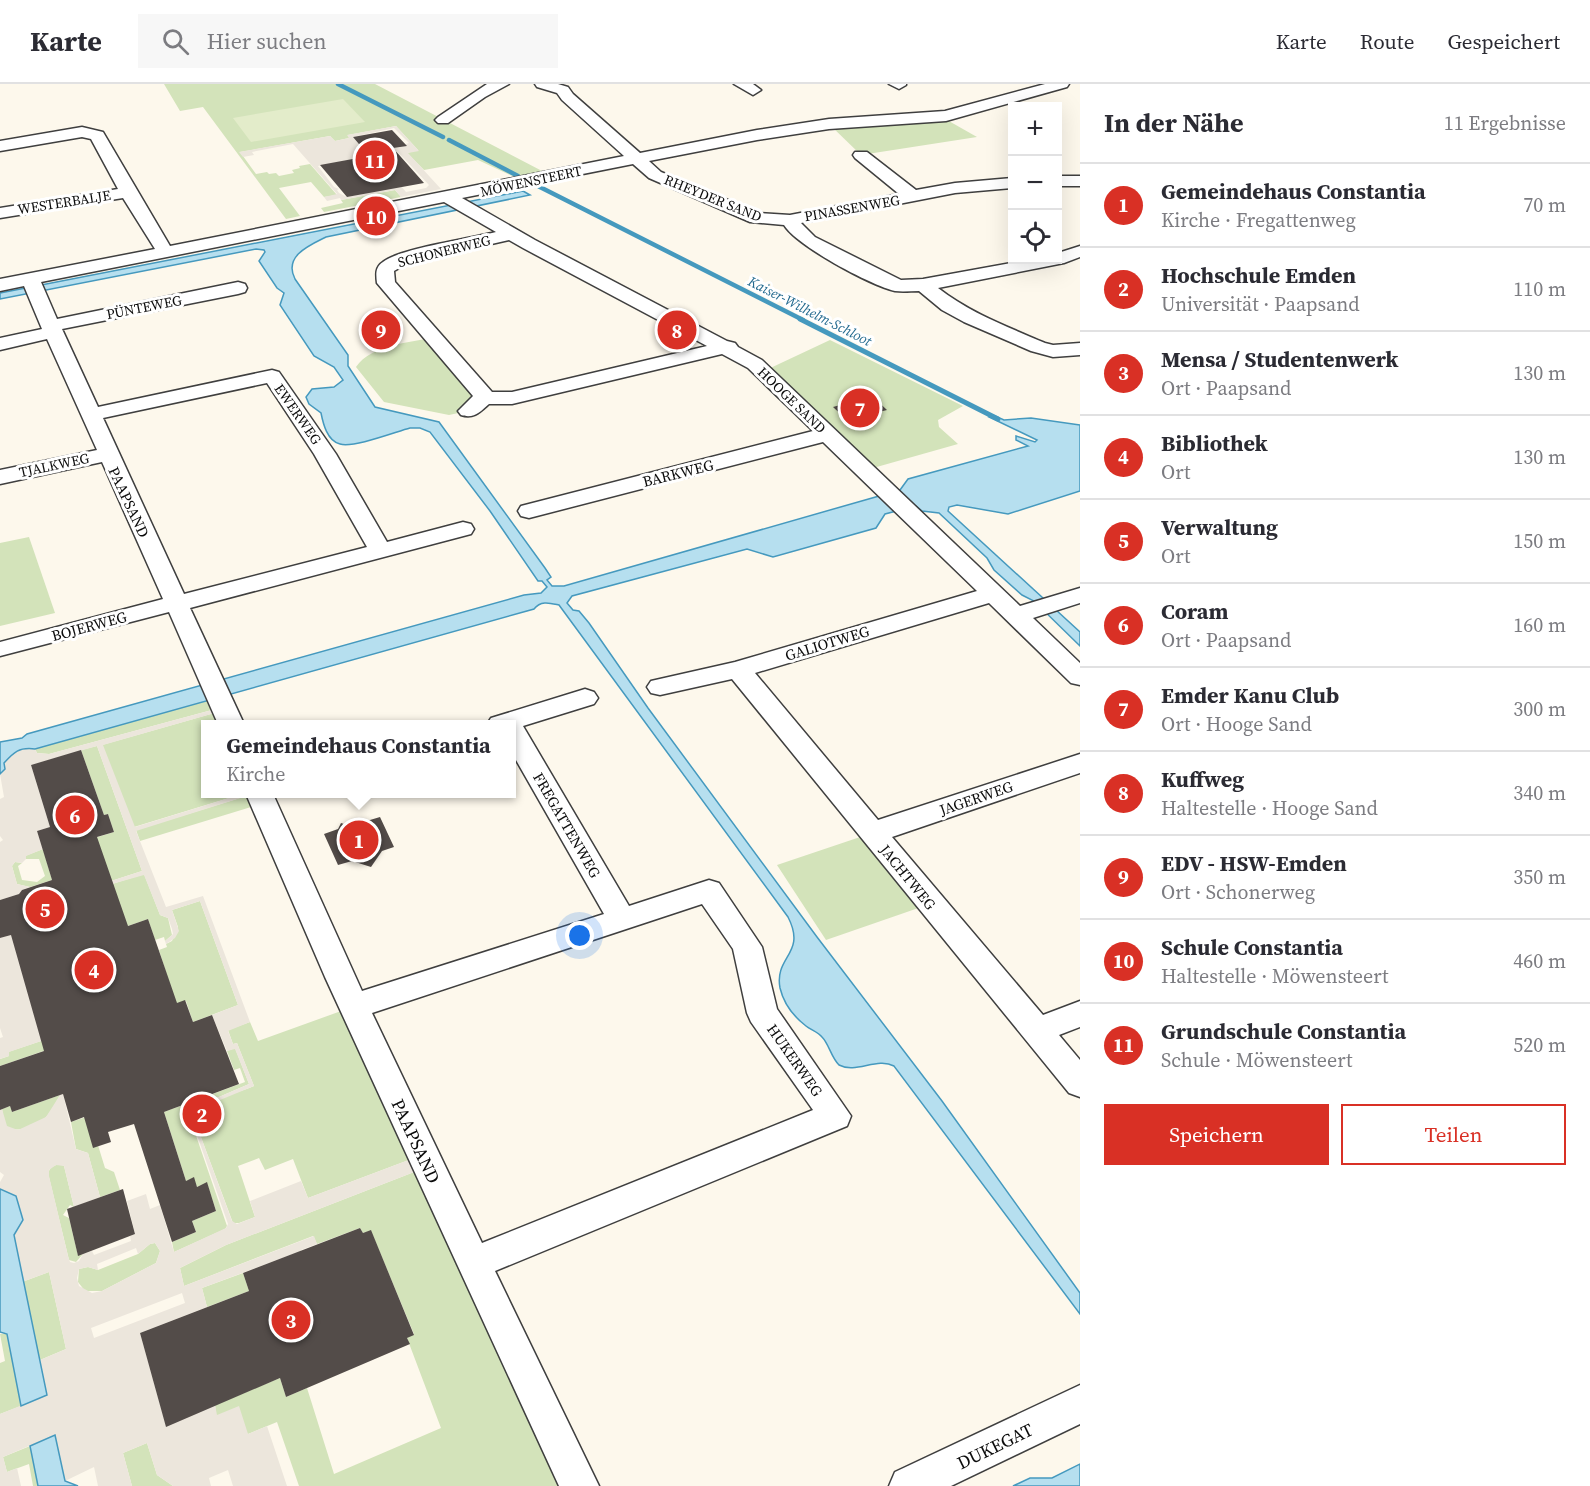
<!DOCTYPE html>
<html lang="de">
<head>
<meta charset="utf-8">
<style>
	:root { --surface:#fff; --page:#f7f7f7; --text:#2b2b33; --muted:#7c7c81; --line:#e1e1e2; --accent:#d93025 }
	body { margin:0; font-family:"Source Serif 4",serif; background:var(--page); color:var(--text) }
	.controls { position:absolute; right:18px; top:18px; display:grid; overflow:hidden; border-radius:0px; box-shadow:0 6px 24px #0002 }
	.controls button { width:54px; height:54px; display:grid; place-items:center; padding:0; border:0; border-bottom:2px solid var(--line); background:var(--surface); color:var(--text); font:30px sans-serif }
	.you { position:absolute; left:580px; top:852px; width:21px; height:21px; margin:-15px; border:4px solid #fff; border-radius:50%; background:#1a73e8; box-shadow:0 0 0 9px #1a73e833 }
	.badge { display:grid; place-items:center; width:39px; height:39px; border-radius:50%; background:var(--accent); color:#fff; font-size:20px; font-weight:700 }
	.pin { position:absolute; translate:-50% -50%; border:3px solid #fff; box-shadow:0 2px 6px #0006 }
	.popup { position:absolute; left:201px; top:636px; width:315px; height:78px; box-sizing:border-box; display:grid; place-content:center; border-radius:0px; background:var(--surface); filter:drop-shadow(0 2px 4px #0005); font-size:20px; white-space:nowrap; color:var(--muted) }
	.popup b { font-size:22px; color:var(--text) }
	.popup::after { content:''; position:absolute; left:50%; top:100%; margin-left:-12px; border:12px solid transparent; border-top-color:var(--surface) }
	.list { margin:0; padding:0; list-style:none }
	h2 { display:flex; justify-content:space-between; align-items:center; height:78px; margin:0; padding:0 24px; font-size:26px }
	h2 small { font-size:20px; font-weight:400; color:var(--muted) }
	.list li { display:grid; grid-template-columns:39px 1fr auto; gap:18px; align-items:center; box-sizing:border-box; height:84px; padding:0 24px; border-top:2px solid var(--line) }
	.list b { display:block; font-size:22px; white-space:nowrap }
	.list p { margin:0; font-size:20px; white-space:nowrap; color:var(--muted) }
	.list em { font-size:20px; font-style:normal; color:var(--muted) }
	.actions { display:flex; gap:12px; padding:18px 24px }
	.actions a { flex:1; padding:14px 0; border:2px solid var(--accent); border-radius:0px; text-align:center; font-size:21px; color:var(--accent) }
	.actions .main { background:var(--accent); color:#fff }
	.icon { flex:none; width:33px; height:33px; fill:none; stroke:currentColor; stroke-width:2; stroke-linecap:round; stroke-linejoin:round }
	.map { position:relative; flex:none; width:1080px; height:1402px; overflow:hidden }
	header { display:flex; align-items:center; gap:36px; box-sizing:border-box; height:84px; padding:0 30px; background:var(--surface); border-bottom:2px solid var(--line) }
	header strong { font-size:28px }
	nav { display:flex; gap:33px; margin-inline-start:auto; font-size:21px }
	.search { width:420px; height:54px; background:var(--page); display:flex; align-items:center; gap:15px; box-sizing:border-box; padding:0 21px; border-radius:0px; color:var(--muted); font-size:22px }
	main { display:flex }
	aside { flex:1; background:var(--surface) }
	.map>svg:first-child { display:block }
	.green { fill:#d3e3ba }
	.pitch { fill:#e3ecca }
	.plaza { fill:#ece6dc; fill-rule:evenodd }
	.water { fill:#b6dfef; stroke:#4599be; stroke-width:1.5 }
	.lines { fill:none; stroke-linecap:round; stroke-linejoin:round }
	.stream-far1 { stroke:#4599be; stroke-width:4.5 }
	.stream { stroke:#4599be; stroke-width:5 }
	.building { fill:#534c49 }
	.minor-casing { stroke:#3f3f3f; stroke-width:3 }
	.minor { fill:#fff; fill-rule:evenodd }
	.labels { text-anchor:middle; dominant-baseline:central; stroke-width:6; stroke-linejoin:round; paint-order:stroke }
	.far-street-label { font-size:14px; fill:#0c0c0c; stroke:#fff }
	.far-water-label { font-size:14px; font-style:italic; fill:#236a8f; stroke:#fff }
	.street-label { font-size:15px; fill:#0c0c0c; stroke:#fff }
	.near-street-label { font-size:18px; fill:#0c0c0c; stroke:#fff }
</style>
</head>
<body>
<header>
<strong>Karte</strong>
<div class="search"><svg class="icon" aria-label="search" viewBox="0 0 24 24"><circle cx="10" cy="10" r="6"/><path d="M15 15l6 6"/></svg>Hier suchen</div>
<nav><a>Karte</a><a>Route</a><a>Gespeichert</a></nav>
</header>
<main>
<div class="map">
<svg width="1080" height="1402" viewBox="0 0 1080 1402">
	<rect width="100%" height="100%" fill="#fdf8ec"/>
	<g class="green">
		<path d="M164,0H375L544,88L557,92L525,98L478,76L424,86L407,69L418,66L396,42L348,51L349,54L335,57L330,52L240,68L256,90L267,88L269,90L276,89L279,92L294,89L292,86L300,84L299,82L310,80L337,111L324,113L311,98L279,104L300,132L286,135L203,23L180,27Z"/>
		<path d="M940,32L977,53L861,71L829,40Z"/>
		<path d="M395,106L401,113L324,128L321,124L343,119L341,116Z"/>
		<path d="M435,253L485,313L468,327L449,331L384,318L356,283C372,260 410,259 435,253Z"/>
		<path d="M830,256L963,322L938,336L939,343L958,360L866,386L764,287Z"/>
		<path d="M29,453L55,529L0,542V459Z"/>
		<path d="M219,613L223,623L49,670L37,669L35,665Z"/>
		<path d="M225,626L231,640H206V710H242L134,743L102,661Z"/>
		<path d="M97,662L142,787L111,797L72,761L114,748L108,730L104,731L81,666Z"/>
		<path d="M253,710H260L264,719L140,757L136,746Z"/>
		<path d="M872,749L930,820L826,856L777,781Z"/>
		<path d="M43,765L52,796L30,803L17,800L12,782L15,778L22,779L18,782L22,796L37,798L45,792L39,775H26L25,772Z"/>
		<path d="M144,790L160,831L168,834L172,851L165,857L164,853L155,856L148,835L122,844L112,800Z"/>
		<path d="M200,817L238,921L193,938L186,917L176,920L159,866L167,863L166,860L172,857L178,843L172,826Z"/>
		<path d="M355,922L422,1071L308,1114L293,1075L265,1086L259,1074L238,1082L255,1133L239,1139H233L195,1037C199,1016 236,1010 254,1002L237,959L233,960L228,946L250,938L258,957Z"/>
		<path d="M53,953L55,963L0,982V975L9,972L8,968Z"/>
		<path d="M235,964L249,1000L198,1022L191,1037L227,1142L225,1145L174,1168L172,1158L196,1148L192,1137L216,1127L207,1099L197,1103L193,1094L186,1097L164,1028L245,998L240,984L234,986L227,967Z"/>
		<path d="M60,1011C56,1018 52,1026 47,1032C40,1040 12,1053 5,1040C3,1036 3,1030 2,1025L10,1022L12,1028Z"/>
		<path d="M89,1032L105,1084L114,1088L120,1106L100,1113L88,1069L76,1065L71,1038Z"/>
		<path d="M59,1080L64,1082L74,1123L70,1121L63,1131L69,1134L78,1171L83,1170L76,1178L69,1176L48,1089L51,1083Z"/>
		<path d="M427,1083L579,1402H299L277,1338L248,1350L216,1331L215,1321L280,1294L286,1313L307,1304L334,1390L441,1344L407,1254L414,1250L371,1147L363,1149L360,1144L317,1160L313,1152L184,1202L180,1184L226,1161Z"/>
		<path d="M155,1159L160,1167L156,1179L102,1207H85L78,1198L79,1185L88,1183L98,1186L138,1170L150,1160Z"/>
		<path d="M49,1188L66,1265L40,1276L22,1198Z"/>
		<path d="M243,1189L249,1207L207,1223L202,1204Z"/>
		<path d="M0,1250H7L21,1322L0,1330V1279L5,1277Z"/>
		<path d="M147,1359L157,1391L173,1402H132L123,1369Z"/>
		<path d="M30,1362L38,1402H33L29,1380L7,1388L3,1373Z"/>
	</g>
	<path class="pitch" d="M343,15L365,38L251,58L233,34Z"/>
	<g class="plaza">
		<path d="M396,42L419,67L408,69L441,105L401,113L395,106L341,116L340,114L327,117L324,113L337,110L293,60L252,68L254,71L243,73L239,68L330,52L335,57L349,54L347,51ZM394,44L409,59L390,65L397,67L429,101L426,104L406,108L389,88L367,109L347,113L339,109L337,106L339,105L334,103L318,82L374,71L371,68L366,69L353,53Z"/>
		<path d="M223,623L225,626L103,661L135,743L242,710H253L136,747L166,823L203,812L250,938L228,947L233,960L237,959L254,1002L203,1023L196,1030L195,1037L232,1137L237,1140L255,1133L250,1117L301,1097L308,1114L422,1071L427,1083L226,1161L180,1184L184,1202L314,1152L317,1160L301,1166V1170H293L202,1204L207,1223L140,1249L166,1342L215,1321L217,1331L239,1322L248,1350L267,1342L287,1402H233L228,1386L209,1394L211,1402H173L157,1391L147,1359L123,1369L132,1402H98L94,1383L65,1397L55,1351L3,1373L7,1388L17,1384L21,1402H0V1330L47,1311L40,1276L66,1265L49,1188L22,1198L14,1151L16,1112L0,1105V1098L4,1091L0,1088V1026L2,1025L7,1042L18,1046L46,1033L60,1011L63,1010L76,1065L88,1069L100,1113L74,1123L64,1082L56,1081L49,1086V1092L68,1172L70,1178L74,1179L79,1177L83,1170L92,1167L94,1171L131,1157L130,1152L135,1150L127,1117L146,1110L150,1125L160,1121L174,1168L226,1144L228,1140L191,1034L198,1022L249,1000L235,965L227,967L212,931L238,921L200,817L172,826L179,847L175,854L166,860L165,857L173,850L172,845L168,834L160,831L144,791L112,800L111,797L142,787L97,662L31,681L50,743L37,747L43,765L26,772V775L22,779L15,778L12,782L17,800L30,803L22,806L19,810L0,816V758L3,756L0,752V715L4,713L0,690L5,685L3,679L16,666L24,664L35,665L37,669L49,670ZM155,1159L160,1167L156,1179L102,1207L92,1209L79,1202L77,1194L79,1185L88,1183L98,1186L97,1180L136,1164L138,1170L150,1160ZM182,1209L185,1219L94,1254L91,1244Z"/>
		<path d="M14,850L53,953L9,968V972L0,975V954L3,953L0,944V854Z"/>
	</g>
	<g class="water">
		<path d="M523,107L530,111L326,153C310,161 283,172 295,195L348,271V282L375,323L439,338L545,484L551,493L547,496L552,502H564L900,406L908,395L1028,362L1016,356V352L1035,358L1037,356L989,333L993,331L1004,336L1031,334L1080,341V407L1008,430L957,421L949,423L948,427L1080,548V562L1034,517L1022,511L994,486L987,474L939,429L922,427L916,422L885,430L876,444L773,473L747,465L572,512L567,519L573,526L579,527L589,539L648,624L817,853L942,1017L1080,1209V1230L894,982C877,973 856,990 839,981C831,973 829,960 822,953C818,948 811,946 806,942C793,932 784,921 780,904C774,872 807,870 788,833L559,521C550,519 541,516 534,525L35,665C19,663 14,668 4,679L5,685L0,690V658L22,654L27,650L524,511L541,509L547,503L542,497H538L490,427L430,348L420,344H410C395,348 354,364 340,360C327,357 323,339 321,329L309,320L306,313L312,305L334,303L343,296L334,283L314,272L280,221L284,209L277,204L259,177L265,168L264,166L256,165L0,215V209Z"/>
		<path d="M0,1105L16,1112L23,1136L14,1151L47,1311L21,1322L7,1250L0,1248Z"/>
		<path d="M55,1351L65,1397L78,1402H38L30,1362Z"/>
		<path d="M1080,1380V1402H1013L1030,1394H1052Z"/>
	</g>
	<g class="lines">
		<g class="stream-far1">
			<path d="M338,0L443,53"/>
			<path d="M449,56L518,92"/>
			<path d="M532,99L803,236"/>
		</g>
		<path class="stream" d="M800,235L998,335"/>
	</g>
	<g class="building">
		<path d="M392,46L407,62L393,64L424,99L347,113L320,81L369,72L353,53Z"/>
		<path d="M872,312L887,326L847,336L833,323Z"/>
		<path d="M81,666L104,731L108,730L114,748L97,753L128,842L148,835L177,919L185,916L193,938L212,931L239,1000L164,1028L186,1097L194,1093L197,1103L207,1098L216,1127L192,1137L196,1148L172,1158L134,1040L108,1048L111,1058L93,1064L84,1033L71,1038L63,1010L12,1028L10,1022L0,1026V982L44,967L11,851L0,854V816L19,810L22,806L52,796L37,747L50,743L31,681Z"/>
		<path d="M380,733L394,763L382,767L371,783L352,777L338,781L324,750L338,745L341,739L350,742Z"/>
		<path d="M123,1105L135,1150L78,1172L67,1125Z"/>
		<path d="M360,1144L363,1149L371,1146L414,1251L407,1254L410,1260L286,1313L280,1294L166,1343L140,1249L249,1207L243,1189Z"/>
	</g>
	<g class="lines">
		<defs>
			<g id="minor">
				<path d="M487,0H509L485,13L448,39H438L435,36L438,33Z"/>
				<path d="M535,0H558L568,3L573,10L640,69L757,46L829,35L945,27L1045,0H1069L1067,3L946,37L829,45L757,56L649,77L661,88L759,129L790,131L899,110L855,74L853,71L855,68H867L916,106L955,99L1012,94V104L955,109L801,139L815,153L901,196L923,195L1028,176H1058V169L1080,162V173L1064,179L938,204C970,229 1008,243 1045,259L1053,261L1080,259V271L1053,273L1031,267L964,238L942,226L919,207C911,207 903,208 895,207C870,201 797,162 784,141L750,138L649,94L633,80L462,114L535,156L727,257L735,259L738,263L762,276L1020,522L1080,504V519L1033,534L1080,579V601L1071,599L989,519L755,589L878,736L1080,670V689L892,753L1043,931L1080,917V943L1059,951L1080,976V1013L1069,1009L732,595L660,611L651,609L647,603L651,597L735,578L977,507L823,358L529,434L521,432L518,427L521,422L813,347L748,284L722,270L512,320H489C480,328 474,335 461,331L458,327L473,312L377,199C376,191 375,183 383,178C398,165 473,154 496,148L444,118L41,198L57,235L238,198L245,200L247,204L245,208L238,210L62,245L98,323L272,286L279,288L336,370L387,458L463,438L471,440L474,445L471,450L190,524L244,640H218L169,528L0,572V558L163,515L102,378L0,400V386L97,366L47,255L0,266V254L42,245L24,202L0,207V195L155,165L123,114L0,134V124L118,105L91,55L82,53L0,67V57L82,43L103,48L170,162L624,72L562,16L557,9L537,3ZM509,156L523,164L707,262L512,308H492L395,198L394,187L408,179ZM267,299L314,370L367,463L184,510L103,334Z"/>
				<path d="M734,0H753L761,6L753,11Z"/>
				<path d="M889,0H906V1L899,5Z"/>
				<rect x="1058" y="92" width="22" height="10"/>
				<path d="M585,605L594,608L598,614L594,620L523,642L629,822L709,796L719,799L762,863L777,925L851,1032L847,1042L495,1187L599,1402H559L325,893L246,710H273L362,907L604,830L512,669V640H487L491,634ZM702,820L733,865L747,929L751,938L813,1026L482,1159L372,929Z"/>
				<path d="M1080,1301V1340L951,1402H889L895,1388Z"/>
			</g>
		</defs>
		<use href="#minor" class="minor-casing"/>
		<use href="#minor" class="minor"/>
	</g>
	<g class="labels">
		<g class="far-street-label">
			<text transform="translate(531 97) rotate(-12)">MÖWENSTEERT</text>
			<text transform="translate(713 114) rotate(22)">RHEYDER SAND</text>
			<text transform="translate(64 118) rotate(-9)">WESTERBALJE</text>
			<text transform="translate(852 124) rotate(-10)">PINASSENWEG</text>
			<text transform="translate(444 167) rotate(-14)">SCHONERWEG</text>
			<text transform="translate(144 223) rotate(-11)">PÜNTEWEG</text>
			<text transform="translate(792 316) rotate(44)">HOOGE SAND</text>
			<text transform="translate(298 330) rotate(55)">EWERWEG</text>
			<text transform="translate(54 381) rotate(-12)">TJALKWEG</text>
		</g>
		<g class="far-water-label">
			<text transform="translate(810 227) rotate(27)">Kaiser-Wilhelm-Schloot</text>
		</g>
		<g class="street-label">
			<text transform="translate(678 389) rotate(-14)">BARKWEG</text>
			<text transform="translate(129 418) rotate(65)">PAAPSAND</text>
			<text transform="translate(89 542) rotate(-15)">BOJERWEG</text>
			<text transform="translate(827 559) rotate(-17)">GALIOTWEG</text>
			<text transform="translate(976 714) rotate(-19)">JAGERWEG</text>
			<text transform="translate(567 741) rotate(60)">FREGATTENWEG</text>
			<text transform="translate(908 793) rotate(51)">JACHTWEG</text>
			<text transform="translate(795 976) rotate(55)">HUKERWEG</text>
		</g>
		<g class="near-street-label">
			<text transform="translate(416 1057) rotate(65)">PAAPSAND</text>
			<text transform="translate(995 1362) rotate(-26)">DUKEGAT</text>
		</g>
	</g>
</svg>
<div class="controls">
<button>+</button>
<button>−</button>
<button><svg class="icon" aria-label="locate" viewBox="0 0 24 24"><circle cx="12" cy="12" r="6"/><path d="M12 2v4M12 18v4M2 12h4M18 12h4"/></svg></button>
</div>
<div class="you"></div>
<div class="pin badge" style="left:359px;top:756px">1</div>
<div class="popup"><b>Gemeindehaus Constantia</b>Kirche</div>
<div class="pin badge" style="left:202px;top:1030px">2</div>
<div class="pin badge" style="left:291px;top:1236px">3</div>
<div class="pin badge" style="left:94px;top:886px">4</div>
<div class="pin badge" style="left:45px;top:825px">5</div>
<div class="pin badge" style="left:75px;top:731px">6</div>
<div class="pin badge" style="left:860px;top:324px">7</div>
<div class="pin badge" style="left:677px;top:246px">8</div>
<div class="pin badge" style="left:381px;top:246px">9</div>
<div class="pin badge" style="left:376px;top:132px">10</div>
<div class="pin badge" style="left:375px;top:76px">11</div>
</div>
<aside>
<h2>In der Nähe<small>11 Ergebnisse</small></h2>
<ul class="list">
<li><span class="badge">1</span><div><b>Gemeindehaus Constantia</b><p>Kirche · Fregattenweg</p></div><em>70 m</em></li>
<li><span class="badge">2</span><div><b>Hochschule Emden</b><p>Universität · Paapsand</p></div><em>110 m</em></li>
<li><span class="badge">3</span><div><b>Mensa / Studentenwerk</b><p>Ort · Paapsand</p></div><em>130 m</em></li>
<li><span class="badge">4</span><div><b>Bibliothek</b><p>Ort</p></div><em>130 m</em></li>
<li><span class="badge">5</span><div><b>Verwaltung</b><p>Ort</p></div><em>150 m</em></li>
<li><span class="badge">6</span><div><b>Coram</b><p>Ort · Paapsand</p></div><em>160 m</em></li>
<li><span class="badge">7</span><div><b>Emder Kanu Club</b><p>Ort · Hooge Sand</p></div><em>300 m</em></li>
<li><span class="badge">8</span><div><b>Kuffweg</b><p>Haltestelle · Hooge Sand</p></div><em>340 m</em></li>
<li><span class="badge">9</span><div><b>EDV - HSW-Emden</b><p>Ort · Schonerweg</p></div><em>350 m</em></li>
<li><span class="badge">10</span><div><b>Schule Constantia</b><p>Haltestelle · Möwensteert</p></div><em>460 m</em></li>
<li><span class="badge">11</span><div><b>Grundschule Constantia</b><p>Schule · Möwensteert</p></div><em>520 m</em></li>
</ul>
<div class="actions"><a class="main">Speichern</a><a>Teilen</a></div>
</aside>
</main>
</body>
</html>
